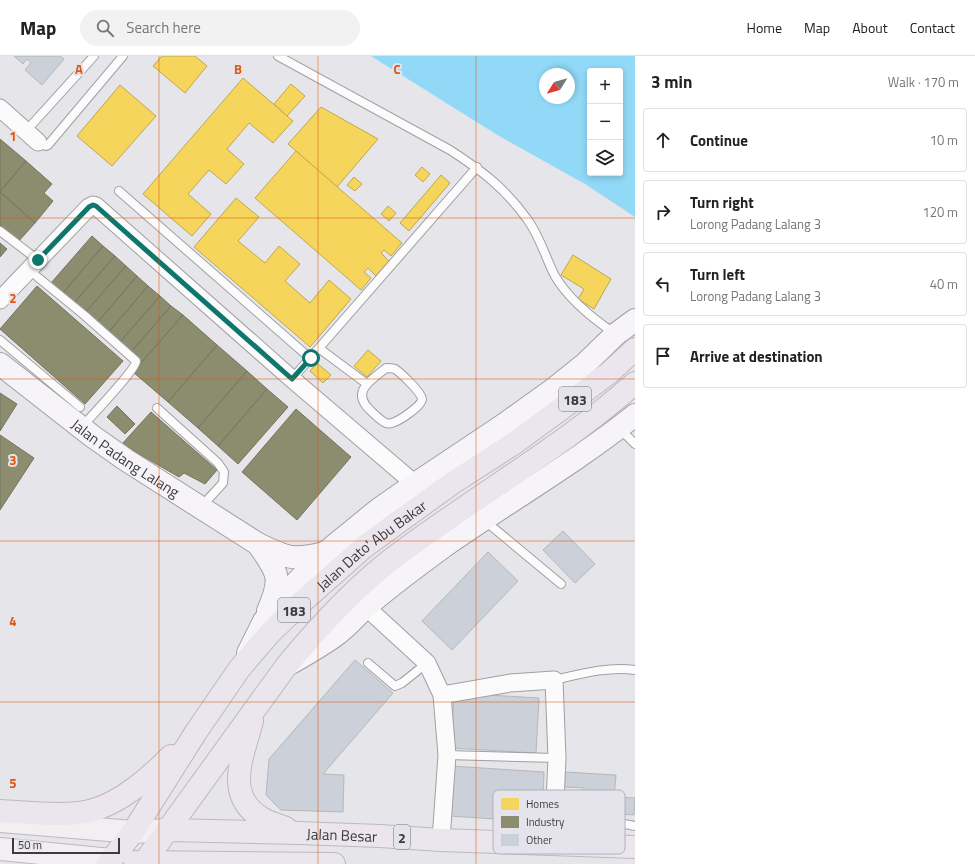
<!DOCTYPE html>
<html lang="en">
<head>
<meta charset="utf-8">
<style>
	:root { --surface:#fff; --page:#f2f2f2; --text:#222; --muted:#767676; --line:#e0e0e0 }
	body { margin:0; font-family:"Titillium Web",sans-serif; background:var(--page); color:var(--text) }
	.controls { position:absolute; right:12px; top:12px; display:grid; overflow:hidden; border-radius:4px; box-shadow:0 2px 6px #0003 }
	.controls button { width:36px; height:36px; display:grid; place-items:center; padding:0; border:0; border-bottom:1px solid var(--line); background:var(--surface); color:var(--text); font:20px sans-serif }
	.compass { position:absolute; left:539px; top:12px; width:36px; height:36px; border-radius:50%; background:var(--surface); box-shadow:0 2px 6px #0003; rotate:233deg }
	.scale { position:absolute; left:12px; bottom:10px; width:108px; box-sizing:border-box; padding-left:4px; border:2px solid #3c3b3e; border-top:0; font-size:11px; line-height:14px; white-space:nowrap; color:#3c3b3e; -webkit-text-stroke:3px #e5e4ec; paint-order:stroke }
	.stop { position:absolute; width:12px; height:12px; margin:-9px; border:3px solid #0f766e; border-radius:50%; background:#fff }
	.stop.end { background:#0f766e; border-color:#fff; box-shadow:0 1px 4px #0008 }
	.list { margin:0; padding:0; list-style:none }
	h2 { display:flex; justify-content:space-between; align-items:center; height:52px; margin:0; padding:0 16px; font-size:17px }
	h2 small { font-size:13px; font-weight:400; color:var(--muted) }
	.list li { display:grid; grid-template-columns:26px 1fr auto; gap:12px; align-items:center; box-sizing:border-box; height:64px; margin:0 8px 8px; padding:0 8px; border:1px solid var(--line); border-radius:4px }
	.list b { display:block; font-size:15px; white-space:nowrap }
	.list p { margin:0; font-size:13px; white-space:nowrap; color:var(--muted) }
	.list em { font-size:13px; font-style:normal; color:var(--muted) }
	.icon { flex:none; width:22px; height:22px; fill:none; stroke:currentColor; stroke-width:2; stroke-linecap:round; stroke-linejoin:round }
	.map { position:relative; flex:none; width:635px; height:808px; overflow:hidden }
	header { display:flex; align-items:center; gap:24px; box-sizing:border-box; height:56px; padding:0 20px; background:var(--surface); border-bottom:1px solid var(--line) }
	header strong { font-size:19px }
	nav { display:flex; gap:22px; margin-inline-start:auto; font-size:14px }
	.search { width:280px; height:36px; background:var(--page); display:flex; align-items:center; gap:10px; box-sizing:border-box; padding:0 14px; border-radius:22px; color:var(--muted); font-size:15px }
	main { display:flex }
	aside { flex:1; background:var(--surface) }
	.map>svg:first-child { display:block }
	.water { fill:#91d9f7; fill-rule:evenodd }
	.homes { fill:#f6d55c; stroke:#bea753 }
	.industry { fill:#8c8c6e; stroke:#747460 }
	.building { fill:#cbd0d9; stroke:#b6b7ba }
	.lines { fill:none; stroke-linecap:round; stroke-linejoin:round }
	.lane-casing { stroke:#a0a0a2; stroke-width:10 }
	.street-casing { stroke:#a0a0a2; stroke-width:19 }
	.secondary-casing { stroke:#a0a0a2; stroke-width:24 }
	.primary-casing { stroke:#beb7c1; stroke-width:24 }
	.highway-casing { stroke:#beb7c1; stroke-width:24 }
	.lane { stroke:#fbfbfc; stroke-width:8 }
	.street { stroke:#fbfbfc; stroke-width:17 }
	.secondary { stroke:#f6f4f8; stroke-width:22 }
	.primary { stroke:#f2eef2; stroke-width:22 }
	.highway { stroke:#ebe5ed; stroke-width:22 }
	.route { stroke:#0f766e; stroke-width:5 }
	.grid { fill:none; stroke:#df580e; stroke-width:1; stroke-opacity:0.55 }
	.labels { text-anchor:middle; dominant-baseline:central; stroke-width:4; stroke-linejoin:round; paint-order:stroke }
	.shield { fill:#e5e4ec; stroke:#6f6e72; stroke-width:1 }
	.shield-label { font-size:14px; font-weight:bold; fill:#3c3b3e }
	.street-label { font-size:15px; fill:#3c3b3e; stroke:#e5e4ec }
	.key { fill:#e5e4ec; stroke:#b2b1b8; stroke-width:1 }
	.key-label { font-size:11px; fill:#3c3b3e }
	.grid-label { font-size:13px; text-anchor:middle; font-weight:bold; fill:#df580e; stroke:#e5e4ec; stroke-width:4; stroke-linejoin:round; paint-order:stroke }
</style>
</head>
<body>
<header>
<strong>Map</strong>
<div class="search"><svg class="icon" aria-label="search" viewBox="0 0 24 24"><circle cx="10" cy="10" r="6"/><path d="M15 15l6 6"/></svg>Search here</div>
<nav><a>Home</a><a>Map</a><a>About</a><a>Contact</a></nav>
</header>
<main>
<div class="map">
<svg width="635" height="808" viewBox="0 0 635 808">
	<rect width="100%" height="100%" fill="#e6e6ea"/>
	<path class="water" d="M371,0H635V161L585,128L499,80ZM590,15H620V117H590ZM545,18H569V42H545Z"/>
	<g class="homes">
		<path d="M162,0H195L207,10L185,37L153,10Z"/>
		<path d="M243,22L293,65L273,87L249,67L227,93L244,108L226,128L209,114L188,138L211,158L192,180L143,138Z"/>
		<path d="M291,28L305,40L287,60L274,48Z"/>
		<path d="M120,29L156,60L112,110L77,80Z"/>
		<path d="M321,51L378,83L337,131L288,88Z"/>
		<path d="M296,95L402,187L391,200L384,194L381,197L389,205L376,220L368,212L364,216L371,222L361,234L255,142Z"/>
		<path d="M422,111L430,118L423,126L415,119Z"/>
		<path d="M441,119L450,127L409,175L400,167Z"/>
		<path d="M354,121L362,128L355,135L347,129Z"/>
		<path d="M236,142L259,161L238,185L265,207L279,190L300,208L285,225L310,247L329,224L351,243L310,291L194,191Z"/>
		<path d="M388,150L396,157L389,165L381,158Z"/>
		<path d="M573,199L611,223L594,253L578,243L584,233L561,219Z"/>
		<path d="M368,294L381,305L367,321L354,310Z"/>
		<path d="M317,307L331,319L323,327L310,315Z"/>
	</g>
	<g class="industry">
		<path d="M0,83L26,105L0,135Z"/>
		<path d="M26,105L52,128L44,137L53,145L35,167L0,136Z"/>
		<path d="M0,136L35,167L17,187L0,172Z"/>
		<path d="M92,180L103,190L63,237L51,227Z"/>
		<path d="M0,187L7,193L0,201Z"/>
		<path d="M103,190L115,200L74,247L63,237Z"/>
		<path d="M115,200L126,210L85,257L74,247Z"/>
		<path d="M126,210L137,220L97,267L85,257Z"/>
		<path d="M137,220L148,230L108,277L97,267Z"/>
		<path d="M37,230L123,305L85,348L0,273Z"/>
		<path d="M148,230L160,240L120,286L108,277Z"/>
		<path d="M160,240L171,250L131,296L120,286Z"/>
		<path d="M171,250L183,259L142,306L131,296Z"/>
		<path d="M183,259L217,289L168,346L133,316Z"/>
		<path d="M217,289L247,315L198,372L168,346Z"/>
		<path d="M247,315L267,333L218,390L198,372Z"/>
		<path d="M267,333L288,351L238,408L218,390Z"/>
		<path d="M0,337L17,348L0,375Z"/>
		<path d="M117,350L135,368L125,378L107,361Z"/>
		<path d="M296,353L351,401L297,464L242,416Z"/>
		<path d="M151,356L217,414L205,428L184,417L179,421L122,388Z"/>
		<path d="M0,379L34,402L0,454Z"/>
	</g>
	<g class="building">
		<path d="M14,0H60L64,3L42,29L25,14L31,7L27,3L23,8Z"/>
		<path d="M563,475L595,508L575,527L543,494Z"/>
		<path d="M488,496L518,525L452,594L422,565Z"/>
		<path d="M355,604L393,637L323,718L344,719L343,756L281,754L266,739L269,703Z"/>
		<path d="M454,637L539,642L536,697L451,692Z"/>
		<path d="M451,710L544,716L542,766L449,760Z"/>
		<path d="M565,716L616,719L614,741L635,742L634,759L583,755L584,732L564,731Z"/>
	</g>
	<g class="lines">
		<defs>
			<g id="lane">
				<path d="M278,0L450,94C481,114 505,132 527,163C540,180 545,201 555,220C569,244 592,262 614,277"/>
				<path d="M26,75L94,0"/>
				<path d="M38,86L46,90L48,89L123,0"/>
				<path d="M119,135L311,303"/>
				<path d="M0,175L38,204"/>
				<path d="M29,214L84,259L136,305C136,314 90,361 82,371"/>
				<path d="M0,284L80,351"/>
				<path d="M320,293L367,328"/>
				<path d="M386,312C389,312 392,312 395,313C401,317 421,336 422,343C422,350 399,365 392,367C389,368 387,368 384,366C379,363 374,358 370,354C350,335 372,324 386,312Z"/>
				<path d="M292,323L477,111"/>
				<path d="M157,352L218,407L224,416L223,427L201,451"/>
				<path d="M619,372L635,388"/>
				<path d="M484,464L561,528"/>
				<path d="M368,607L395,630L402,627L427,607"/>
				<path d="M554,624C580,618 609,610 635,614"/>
				<path d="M447,699L557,702"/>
				<path d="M570,788C571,781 571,773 579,769C590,764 623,767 635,770"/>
			</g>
			<g id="street">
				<path d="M0,52L38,86"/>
				<path d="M0,244L89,151L93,149L96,150L292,323L415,428"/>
				<path d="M366,551L427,607L442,639L447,699L441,784"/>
				<path d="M442,639L510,627L554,624L557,702L553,789"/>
			</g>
			<g id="secondary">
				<path id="s1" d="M0,308L92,380L126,404L258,488C287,502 293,505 325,497"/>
				<path d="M258,488C278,517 283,521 268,555"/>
				<path d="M248,597L264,565L295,528L325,497L379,453L415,428L502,370L551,335L586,307L616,278L635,264"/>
				<path d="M289,608C305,599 321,590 336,579C347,571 356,560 367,550C391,529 417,510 443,491C507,446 574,408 635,359"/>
			</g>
			<g id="primary">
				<path d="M0,765L133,776L169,774"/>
				<path d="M0,793L111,804"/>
			</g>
			<g id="highway">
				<path d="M252,665C243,700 223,740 263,763C270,767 279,769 286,772"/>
				<path d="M0,755C26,756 65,761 90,755C121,747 149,722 171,700"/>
				<path id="s2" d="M169,774L299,777L380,780L441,784L635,791"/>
				<path d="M135,806L334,808"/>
				<path id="s3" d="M108,808L133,776L196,676L240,612L269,578L303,545L364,491L451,428L513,388L565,350L609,317L635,293"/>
				<path d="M143,808L287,609C316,574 347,540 382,511C410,488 441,468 471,447C527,409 584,372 635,327"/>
			</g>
		</defs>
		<use href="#lane" class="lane-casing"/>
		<use href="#street" class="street-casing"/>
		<use href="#secondary" class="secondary-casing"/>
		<use href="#primary" class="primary-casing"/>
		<use href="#highway" class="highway-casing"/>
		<use href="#lane" class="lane"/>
		<use href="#street" class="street"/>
		<use href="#secondary" class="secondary"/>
		<use href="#primary" class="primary"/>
		<use href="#highway" class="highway"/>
	</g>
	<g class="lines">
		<path class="route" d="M38,204L89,151L93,149L96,150L292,323L311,302"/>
	</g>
	<path class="grid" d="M159,0V808M318,0V808M476,0V808M0,162H635M0,323H635M0,485H635M0,646H635"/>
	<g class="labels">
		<g class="shield">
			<rect x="559" y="331" width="32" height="24" rx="3"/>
			<rect x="278" y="542" width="32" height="24" rx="3"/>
			<rect x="394" y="769" width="16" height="24" rx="3"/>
		</g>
		<g class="shield-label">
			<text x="575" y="343">183</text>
			<text x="294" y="554">183</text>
			<text x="402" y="781">2</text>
		</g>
		<g class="street-label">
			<text stroke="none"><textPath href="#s1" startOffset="157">Jalan Padang Lalang</textPath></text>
			<text stroke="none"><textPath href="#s3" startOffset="417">Jalan Dato' Abu Bakar</textPath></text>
			<text stroke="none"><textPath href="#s2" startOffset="173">Jalan Besar</textPath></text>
		</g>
	</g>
	<rect x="493" y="734" width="132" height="64" rx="6" class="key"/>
	<rect x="501" y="742" width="18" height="12" fill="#f6d55c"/>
	<rect x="501" y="760" width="18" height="12" fill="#8c8c6e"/>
	<rect x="501" y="778" width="18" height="12" fill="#cbd0d9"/>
	<g class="key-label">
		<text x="526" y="752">Homes</text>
		<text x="526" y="770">Industry</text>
		<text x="526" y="788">Other</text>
	</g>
	<g class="grid-label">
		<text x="79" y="18">A</text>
		<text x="238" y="18">B</text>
		<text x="397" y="18">C</text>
		<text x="13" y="85">1</text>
		<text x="13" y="247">2</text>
		<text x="13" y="409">3</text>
		<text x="13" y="570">4</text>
		<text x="13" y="732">5</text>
	</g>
</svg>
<div class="controls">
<button>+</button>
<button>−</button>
<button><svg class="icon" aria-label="layers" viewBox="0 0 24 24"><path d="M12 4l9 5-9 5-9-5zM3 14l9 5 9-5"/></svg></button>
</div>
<svg class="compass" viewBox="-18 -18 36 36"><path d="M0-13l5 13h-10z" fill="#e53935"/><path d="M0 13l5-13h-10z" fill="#767676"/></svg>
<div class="scale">50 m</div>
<div class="stop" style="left:311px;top:302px"></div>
<div class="stop end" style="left:38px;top:204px"></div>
</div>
<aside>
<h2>3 min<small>Walk · 170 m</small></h2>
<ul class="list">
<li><svg class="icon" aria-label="ahead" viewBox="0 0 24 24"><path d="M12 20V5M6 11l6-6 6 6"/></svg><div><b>Continue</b></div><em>10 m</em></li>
<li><svg class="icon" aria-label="right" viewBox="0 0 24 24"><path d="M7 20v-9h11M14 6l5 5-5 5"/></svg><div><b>Turn right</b><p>Lorong Padang Lalang 3</p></div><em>120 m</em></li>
<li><svg class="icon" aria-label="left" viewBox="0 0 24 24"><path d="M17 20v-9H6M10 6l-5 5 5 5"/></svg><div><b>Turn left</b><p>Lorong Padang Lalang 3</p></div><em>40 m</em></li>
<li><svg class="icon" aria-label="arrive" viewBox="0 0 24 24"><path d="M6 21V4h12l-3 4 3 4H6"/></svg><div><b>Arrive at destination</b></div></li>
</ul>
</aside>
</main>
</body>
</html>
